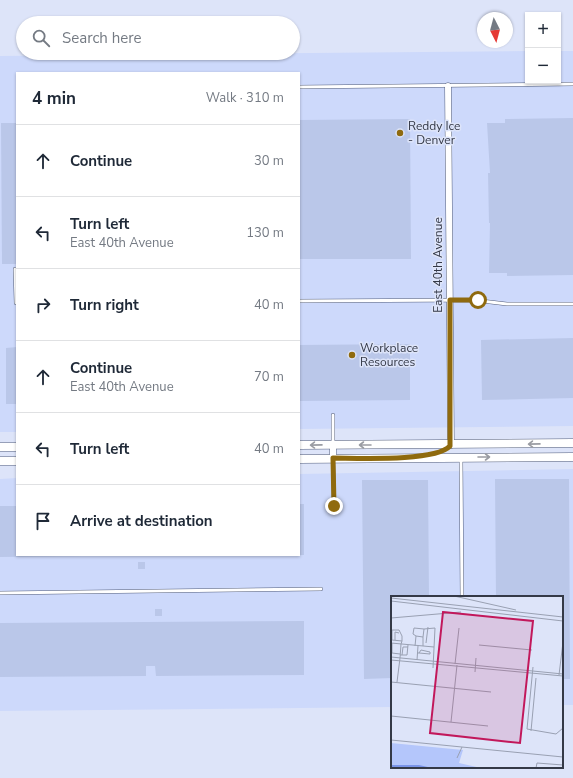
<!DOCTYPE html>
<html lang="en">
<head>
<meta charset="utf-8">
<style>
	:root { --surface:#fff; --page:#f6f6f7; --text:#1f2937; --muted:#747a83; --line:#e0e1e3 }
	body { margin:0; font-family:"Nunito Sans",sans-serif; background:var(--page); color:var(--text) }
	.controls { position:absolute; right:12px; top:12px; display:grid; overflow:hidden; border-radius:0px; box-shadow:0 1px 3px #0004 }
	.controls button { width:36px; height:36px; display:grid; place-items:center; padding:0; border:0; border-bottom:1px solid var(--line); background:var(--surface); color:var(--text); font:20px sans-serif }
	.compass { position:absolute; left:477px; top:12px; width:36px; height:36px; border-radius:50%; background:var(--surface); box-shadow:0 1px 3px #0004; rotate:174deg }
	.stop { position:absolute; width:12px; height:12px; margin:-9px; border:3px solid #8f6a0e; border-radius:50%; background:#fff }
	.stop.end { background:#8f6a0e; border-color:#fff; box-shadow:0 1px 4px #0008 }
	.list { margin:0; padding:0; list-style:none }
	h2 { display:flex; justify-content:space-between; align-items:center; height:52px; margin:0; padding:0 16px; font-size:17px }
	h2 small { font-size:13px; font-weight:400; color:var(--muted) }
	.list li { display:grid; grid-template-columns:26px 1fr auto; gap:12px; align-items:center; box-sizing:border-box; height:72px; padding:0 16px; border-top:1px solid var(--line) }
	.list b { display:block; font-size:15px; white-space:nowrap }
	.list p { margin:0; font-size:13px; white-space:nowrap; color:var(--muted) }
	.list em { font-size:13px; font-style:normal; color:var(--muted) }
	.icon { flex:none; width:22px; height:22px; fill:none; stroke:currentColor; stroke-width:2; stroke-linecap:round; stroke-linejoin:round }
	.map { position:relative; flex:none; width:573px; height:778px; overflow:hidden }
	.search { position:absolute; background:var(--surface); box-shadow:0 1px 3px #0004; left:16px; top:16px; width:284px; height:44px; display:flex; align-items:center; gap:10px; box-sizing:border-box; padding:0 14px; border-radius:22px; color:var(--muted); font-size:15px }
	.panel { position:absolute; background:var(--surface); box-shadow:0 1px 3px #0004; left:16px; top:72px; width:284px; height:484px; border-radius:0px }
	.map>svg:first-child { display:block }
	.built { fill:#cdd9fb }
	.building { fill:#bac7e9 }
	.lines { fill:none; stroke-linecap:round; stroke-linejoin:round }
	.lane-casing { stroke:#525d7a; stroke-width:4 }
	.street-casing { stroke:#525d7a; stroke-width:7 }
	.secondary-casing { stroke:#525d7a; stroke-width:9 }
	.lane { stroke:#fff; stroke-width:3 }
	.street { stroke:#fff; stroke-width:6 }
	.secondary { stroke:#fff; stroke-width:8 }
	.oneway { stroke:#9a9ca3 }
	.route { stroke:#8f6a0e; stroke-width:5 }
	.poi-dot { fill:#8f6a0e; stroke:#dde4f9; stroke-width:1.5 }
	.labels { text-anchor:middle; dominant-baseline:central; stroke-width:3; stroke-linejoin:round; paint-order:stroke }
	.poi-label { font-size:12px; fill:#343947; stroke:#dde4f9; text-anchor:start }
	.street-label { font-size:12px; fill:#343947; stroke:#dde4f9 }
	.inset-road { fill:none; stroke:#99a0b2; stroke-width:1 }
	.view { fill:#c2185b; fill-opacity:0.15; stroke:#c2185b; stroke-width:2 }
	.inset-edge { fill:none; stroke:#343947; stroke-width:2 }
</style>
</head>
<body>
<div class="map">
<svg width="573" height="778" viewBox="0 0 573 778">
	<rect width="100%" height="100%" fill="#dde4f9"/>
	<g class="built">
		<path d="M528,51V81H558V51H573V426L299,429V73H17V432H0V56Z"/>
		<path d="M573,469V705H562V597H392V707L0,711V479L17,478V555H299V474Z"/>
	</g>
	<g class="building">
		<path d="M573,118V275L507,276V273H489L490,223H489L488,173H490L487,123H505V119Z"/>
		<path d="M410,119L411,259H299V120Z"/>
		<path d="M1,123H17V264H2Z"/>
		<path d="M573,338V398L482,400L481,340Z"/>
		<path d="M410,344V400L299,401V345Z"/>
		<path d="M17,347V404H6V348Z"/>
		<path d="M495,479H569L570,679H562V597H496Z"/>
		<path d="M362,480H428L429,597H392V678L364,679Z"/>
		<rect x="299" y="504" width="5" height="51"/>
		<path d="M0,506H17V555H82V556L0,557Z"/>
		<rect x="138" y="562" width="7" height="7"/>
		<rect x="155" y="609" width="7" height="7"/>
		<path d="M304,621V675L156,676L155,666H146V676L0,677V623Z"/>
	</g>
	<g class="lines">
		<defs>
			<g id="lane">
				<path d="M299,87L573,84"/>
				<path d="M15,269L16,303"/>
				<path d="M299,301L473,300L507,304H573"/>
				<path d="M333,415V443"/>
				<path d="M461,459L462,597"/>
				<path d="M333,460L334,506"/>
				<path d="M0,593L321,589"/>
			</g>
			<g id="street">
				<path d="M448,86L451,445"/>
				<path d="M333,458V445"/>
			</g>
			<g id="secondary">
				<path d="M299,445L573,443"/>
				<path d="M0,447H17"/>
				<path d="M299,459L573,457"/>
				<path d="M0,461H17"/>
			</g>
		</defs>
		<use href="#lane" class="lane-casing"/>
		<use href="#street" class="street-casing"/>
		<use href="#secondary" class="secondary-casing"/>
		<use href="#lane" class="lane"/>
		<use href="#street" class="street"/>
		<use href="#secondary" class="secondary"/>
	</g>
	<defs><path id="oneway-shaft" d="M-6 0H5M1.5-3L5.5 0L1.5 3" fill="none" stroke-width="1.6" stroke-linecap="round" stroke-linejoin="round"/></defs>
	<g class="oneway">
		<use href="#oneway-shaft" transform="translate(534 444) rotate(179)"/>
		<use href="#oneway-shaft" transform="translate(316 445) rotate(179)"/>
		<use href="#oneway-shaft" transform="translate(365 445) rotate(180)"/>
		<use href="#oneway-shaft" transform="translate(484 457)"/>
	</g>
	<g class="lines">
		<path class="route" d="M334,506L333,458C356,458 435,462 450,446V300H478"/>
	</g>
	<g class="poi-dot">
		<circle cx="400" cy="133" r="4"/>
		<circle cx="352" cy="355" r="4"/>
	</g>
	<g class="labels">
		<g class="poi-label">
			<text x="408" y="126">Reddy Ice<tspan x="408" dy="14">- Denver</tspan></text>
			<text x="360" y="348">Workplace<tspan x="360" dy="14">Resources</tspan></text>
		</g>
		<g class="street-label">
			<text transform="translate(438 265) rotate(-90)">East 40th Avenue</text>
		</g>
	</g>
	<g transform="translate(391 596)">
		<rect width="172" height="172" fill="#dde4f9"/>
		<path d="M0,147L72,154L68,167L90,172H0Z" fill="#b4c6fb"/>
		<path d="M0,169H28L41,172H0Z" fill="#7a94e8"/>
		<path class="inset-road" d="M63,0L125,14M0,2L172,21M0,5L172,25M0,22L70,16M33,33L44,32L42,72M25,40L22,38L23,32L33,33L32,41M4,44V36L8,37M0,47L43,51M1,47V57L9,58M35,47L37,31M88,49L141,54M24,50L25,40L32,41V50M26,57H28L39,58V56L30,54L28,57M9,59H16L17,49M11,59L12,51H17M0,61L172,78M0,64L172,80M26,64L27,50M64,68L68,32M142,71L136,133L165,138L172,132M84,76L85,62M168,79L172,46M0,86L100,96M6,86L9,62L10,48L11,45V40L8,34H1V44L11,45M0,120L97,130M60,126L66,69M140,135L145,82M0,144L172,161M66,162L71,151M145,172L146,167L172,169"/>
		<path class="view" d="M52,16L142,25L129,147L39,137Z"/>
		<rect width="172" height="172" class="inset-edge"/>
	</g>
</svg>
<div class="controls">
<button>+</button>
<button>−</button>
</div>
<svg class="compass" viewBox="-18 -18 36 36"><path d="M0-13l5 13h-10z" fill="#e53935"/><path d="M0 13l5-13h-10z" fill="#747a83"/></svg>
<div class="stop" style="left:478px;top:300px"></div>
<div class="stop end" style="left:334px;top:506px"></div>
<div class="search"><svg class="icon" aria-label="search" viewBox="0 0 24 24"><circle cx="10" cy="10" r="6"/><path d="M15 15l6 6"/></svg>Search here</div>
<section class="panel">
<h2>4 min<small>Walk · 310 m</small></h2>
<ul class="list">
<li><svg class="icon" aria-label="ahead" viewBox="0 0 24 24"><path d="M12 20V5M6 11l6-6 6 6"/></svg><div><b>Continue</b></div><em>30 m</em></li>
<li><svg class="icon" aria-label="left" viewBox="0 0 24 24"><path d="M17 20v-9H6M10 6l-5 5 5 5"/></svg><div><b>Turn left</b><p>East 40th Avenue</p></div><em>130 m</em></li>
<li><svg class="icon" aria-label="right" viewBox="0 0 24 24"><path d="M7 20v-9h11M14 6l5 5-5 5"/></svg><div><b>Turn right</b></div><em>40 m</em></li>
<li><svg class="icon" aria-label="ahead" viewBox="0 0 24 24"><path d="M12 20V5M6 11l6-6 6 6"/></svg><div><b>Continue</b><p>East 40th Avenue</p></div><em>70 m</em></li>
<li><svg class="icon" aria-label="left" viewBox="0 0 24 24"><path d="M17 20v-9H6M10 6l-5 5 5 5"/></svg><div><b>Turn left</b></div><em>40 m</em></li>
<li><svg class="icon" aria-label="arrive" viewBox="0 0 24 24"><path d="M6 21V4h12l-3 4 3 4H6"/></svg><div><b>Arrive at destination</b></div></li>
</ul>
</section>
</div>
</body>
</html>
